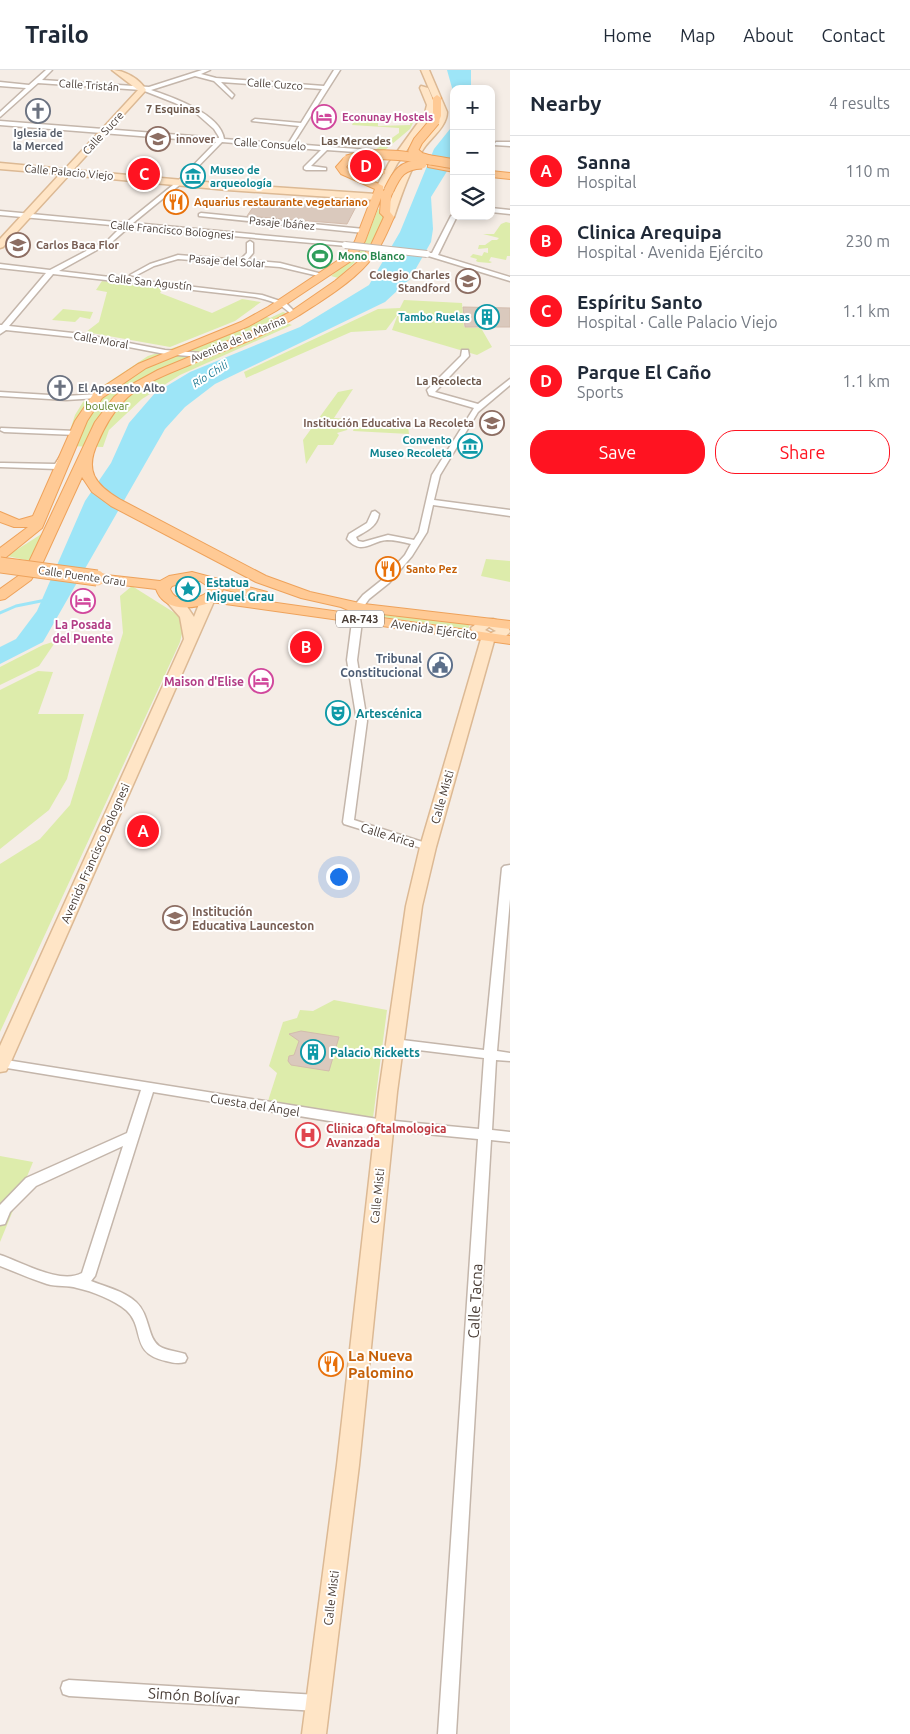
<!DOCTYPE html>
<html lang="en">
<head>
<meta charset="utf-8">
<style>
	:root { --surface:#fff; --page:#f2f2f3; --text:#1f2937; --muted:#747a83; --line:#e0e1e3; --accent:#ff1321 }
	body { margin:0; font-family:Ubuntu,sans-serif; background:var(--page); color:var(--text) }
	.controls { position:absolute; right:15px; top:15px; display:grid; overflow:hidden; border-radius:10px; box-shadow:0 2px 8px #0003 }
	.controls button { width:45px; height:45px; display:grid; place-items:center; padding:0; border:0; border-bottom:1px solid var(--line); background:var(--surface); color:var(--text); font:25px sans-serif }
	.you { position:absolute; left:338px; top:806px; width:18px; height:18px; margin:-12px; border:4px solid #fff; border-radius:50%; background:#1a73e8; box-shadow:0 0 0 8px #1a73e833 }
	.badge { display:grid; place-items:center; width:32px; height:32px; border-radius:50%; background:var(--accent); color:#fff; font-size:16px; font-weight:700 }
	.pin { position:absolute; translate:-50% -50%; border:2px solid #fff; box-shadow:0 1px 5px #0006 }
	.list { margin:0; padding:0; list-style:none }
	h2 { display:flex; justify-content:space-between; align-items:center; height:65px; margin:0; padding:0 20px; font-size:21px }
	h2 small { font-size:16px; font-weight:400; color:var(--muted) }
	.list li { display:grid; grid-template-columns:32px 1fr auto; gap:15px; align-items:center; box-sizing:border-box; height:70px; padding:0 20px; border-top:1px solid var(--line) }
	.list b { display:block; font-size:19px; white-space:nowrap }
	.list p { margin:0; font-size:16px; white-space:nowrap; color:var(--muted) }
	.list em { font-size:16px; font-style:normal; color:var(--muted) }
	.actions { display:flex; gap:10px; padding:15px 20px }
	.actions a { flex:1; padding:11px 0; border:1px solid var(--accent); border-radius:20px; text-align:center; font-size:18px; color:var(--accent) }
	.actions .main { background:var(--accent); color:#fff }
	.icon { flex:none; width:28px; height:28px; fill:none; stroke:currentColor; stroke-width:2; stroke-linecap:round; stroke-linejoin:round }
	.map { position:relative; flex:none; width:510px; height:1664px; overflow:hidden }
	header { display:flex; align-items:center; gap:30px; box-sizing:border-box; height:70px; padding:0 25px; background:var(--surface); border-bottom:1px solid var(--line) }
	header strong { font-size:24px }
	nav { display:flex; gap:28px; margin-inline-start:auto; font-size:18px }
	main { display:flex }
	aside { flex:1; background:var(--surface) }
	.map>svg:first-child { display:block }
	.green { fill:#ddecab }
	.water { fill:#9de5f7 }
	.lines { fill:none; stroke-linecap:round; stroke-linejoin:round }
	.stream { stroke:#9de5f7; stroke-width:3 }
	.building { fill:#dac9bd; stroke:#d3bcad }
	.street-casing { stroke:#c4b6ab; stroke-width:3 }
	.secondary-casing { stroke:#dcb994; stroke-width:3 }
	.primary-casing { stroke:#eea25b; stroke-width:2 }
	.street { fill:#fff; fill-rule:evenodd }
	.secondary { fill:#ffe5c6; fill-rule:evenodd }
	.primary { fill:#ffca95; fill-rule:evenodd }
	.street-bridge-casing { stroke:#c4b6ab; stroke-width:8; stroke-linecap:butt }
	.primary-bridge-far1-casing { stroke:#eea25b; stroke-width:11; stroke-linecap:butt }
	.primary-bridge-casing { stroke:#eea25b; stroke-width:17; stroke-linecap:butt }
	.street-bridge { stroke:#fff; stroke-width:6 }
	.primary-bridge-far1 { stroke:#ffca95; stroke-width:9 }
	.primary-bridge { stroke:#ffca95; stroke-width:15 }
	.labels { text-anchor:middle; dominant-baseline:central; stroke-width:4; stroke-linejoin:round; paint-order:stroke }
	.far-street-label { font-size:11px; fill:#483c35; stroke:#fff }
	.far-neighbourhood-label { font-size:11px; font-weight:bold; fill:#6c584b; stroke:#fff }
	.far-hotel-label { font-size:11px; font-weight:bold; fill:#b23c85; stroke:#fff; text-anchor:start }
	.far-worship-label { font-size:11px; font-weight:bold; fill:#5b616d; stroke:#fff }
	.far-education-label { font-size:11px; font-weight:bold; fill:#785e54; stroke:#fff; text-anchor:start }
	.far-culture-label { font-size:11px; font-weight:bold; fill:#0d838f; stroke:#fff; text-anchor:end }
	.far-food-label { font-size:11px; font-weight:bold; fill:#c56008; stroke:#fff; text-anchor:start }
	.far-leisure-label { font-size:11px; font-weight:bold; fill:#27864d; stroke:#fff; text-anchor:start }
	.far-water-label { font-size:11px; font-style:italic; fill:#1f7a93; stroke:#fff }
	.far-park-label { font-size:11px; fill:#597f22; stroke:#fff }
	.shield { fill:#fff; stroke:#7f7672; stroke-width:1 }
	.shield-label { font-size:11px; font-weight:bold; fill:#483c35 }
	.culture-label { font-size:12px; font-weight:bold; fill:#0d838f; stroke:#fff; text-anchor:start }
	.hotel-label { font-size:12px; font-weight:bold; fill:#b23c85; stroke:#fff }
	.street-label { font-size:12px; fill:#483c35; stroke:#fff }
	.service-label { font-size:12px; font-weight:bold; fill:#4e5e75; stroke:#fff; text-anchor:end }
	.education-label { font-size:12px; font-weight:bold; fill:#785e54; stroke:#fff; text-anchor:start }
	.health-label { font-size:12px; font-weight:bold; fill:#be3a42; stroke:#fff; text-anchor:start }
	.near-street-label { font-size:15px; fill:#483c35; stroke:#fff }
	.near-food-label { font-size:15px; font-weight:bold; fill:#c56008; stroke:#fff; text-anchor:start }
</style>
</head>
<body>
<header>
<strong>Trailo</strong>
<nav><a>Home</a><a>Map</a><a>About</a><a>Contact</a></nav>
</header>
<main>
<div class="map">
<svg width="510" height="1664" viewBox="0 0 510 1664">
	<rect width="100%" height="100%" fill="#f5ede6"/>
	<g class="green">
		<path d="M411,50L414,51L410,59L385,80H375L399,63V58L352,55L354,51H378V56L410,55Z"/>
		<path d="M383,89L378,101L356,102L352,98C355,87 373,90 383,89Z"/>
		<path d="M378,139L381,140L384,149L371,176L364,175Z"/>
		<path d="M506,152L510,153V186H507L506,190L491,187L489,191L492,192L490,193L478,192L476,191L477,189L470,187L473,184L482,186L484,182L488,183V178L478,179L479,175H485L492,170H497L499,168L483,164H494L501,154Z"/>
		<path d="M363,179H369L338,208L331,206Z"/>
		<path d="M102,211L164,217L160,223L212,243L242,229L261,232L235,251L170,277L86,262L99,252L107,222L96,220Z"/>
		<path d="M404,230L462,233L464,257L481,258L492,277L477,285L392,260L398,244L386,260L351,262L246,308L244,302L378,239L400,238Z"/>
		<path d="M63,239L93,242L90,249L80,247L75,252L52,250Z"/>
		<path d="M283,242L288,244L277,250L292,255L180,305L142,329L109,360L103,377L65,376L75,345L83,332L92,323L148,286L216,264L258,244L270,248Z"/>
		<path d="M353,319L334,348L346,349L337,355L349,356L347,360L337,363L339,365L333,375H318L306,394L303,370L338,322Z"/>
		<path d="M356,352L408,356L409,364L353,361Z"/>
		<path d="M43,463L30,491L7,486Z"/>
		<path d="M486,489L510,491V512L481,506Z"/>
		<path d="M132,516L178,545L184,555L180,572L0,962V794L40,769L70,735L123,563L120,526Z"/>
		<path d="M376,542L470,554L468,559L375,546Z"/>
		<path d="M56,571L39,596L0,615V597L43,575Z"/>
		<path d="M38,601L53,602L38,644H84L67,709L49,740L0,779V620Z"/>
		<path d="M334,930L387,940L373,1048L268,1031L277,1003L269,996L283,952L297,948L300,940L313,941Z"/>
		<path d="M0,1086L33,1092L0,1172Z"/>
	</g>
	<g class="water">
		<path d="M447,0H471V19H454V25Z"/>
		<path d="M454,54V90L431,127L433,159L431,172L410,209L385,232L215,314L185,337L165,359L43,572L0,594V577L16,569L37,541L85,431L111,393L129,353L155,323L190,302L300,257L369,215L400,162L434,79Z"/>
	</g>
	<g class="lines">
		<path class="stream" d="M0,543L16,536L46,530"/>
	</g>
	<g class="building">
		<path d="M338,129L359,131L347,154L247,146L258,130L330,136L333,131H337Z"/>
		<path d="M463,237L510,238V257H465Z"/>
		<path d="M301,961L339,967L329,1001L291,995L288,991L289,986L294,985L299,971L289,964Z"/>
	</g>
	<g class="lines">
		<defs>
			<g id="street">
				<path d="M46,0H52L42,10L149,17L202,0H210L201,4L216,8L324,16L334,0H340L293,74L382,81L384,82V84L327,80L311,96L326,98V100H306L304,99V97L321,80L222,72L182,113L133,153L345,173L348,175L347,176L129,157L113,171L59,201L262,225L286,233L296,243V245H292C282,234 269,230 255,227L53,204L9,256L82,264L165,280L201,283L205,285L201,287L165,284L82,268L6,260L0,264V255H2L46,203L0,198V194L50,200L109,169L122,156L0,145V141L126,153L178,111L216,72L0,55V51L219,68V67L214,59L197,44L175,33L142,20L38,13L0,47V42L26,18L0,16V12L29,15ZM195,6L214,11L232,28L234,25L221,12L322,19L301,53L255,49L252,51L299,56L288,74L224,69C221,44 172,27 151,20Z"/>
				<path d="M496,72H510V76L494,75Z"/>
				<path d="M491,138L510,140V144L491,142Z"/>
				<path d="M201,143L364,159L367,161L364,163L199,146V144Z"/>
				<path d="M454,144V146H457L438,185L510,207V211L425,185V183H432L451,146Z"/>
				<path d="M250,171L253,173V183L247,190L280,193L326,205L323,207L280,197L178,189L154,196L135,206L130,205L150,194L178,185L240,190L247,183V173Z"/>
				<path d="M462,280H468L469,286L435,322L478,334L510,309V315L478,342L440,405L434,430L510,440V446L433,435L427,462L412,486L389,513L369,529L364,536L357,590L367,651L354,750L432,775L433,777L428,780L344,754L343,752L357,651L347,590L354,536L363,525L383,509L405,485L411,474C403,472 395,470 387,470C371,471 362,486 347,469L349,464L367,453L372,442L375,441L379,444C377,457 366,461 356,467L358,471L363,472L388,465L414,470L419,462L432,405L474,338L429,325L427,320L461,286Z"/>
				<path d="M0,322L66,326L98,324L102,326L98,328L66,330L0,326Z"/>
				<path d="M1,358L76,361L80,363L76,365L4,362L0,360Z"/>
				<path d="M61,385L68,387L60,399H57L0,397V393H3L55,394Z"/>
				<path d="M510,795V829L497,981L510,983V991L496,990L492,1060L510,1062V1072L491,1070L456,1664H438L478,1069L384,1060L153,1022L95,1206L91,1211C106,1217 124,1221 136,1232C150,1245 147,1267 159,1276C167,1281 177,1281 185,1284L187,1288L185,1292C179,1294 173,1293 166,1291C129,1283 146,1258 126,1240C114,1230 92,1221 77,1218C68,1215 57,1217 47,1214C31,1209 16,1202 0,1196V1185C22,1192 60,1215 82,1203L123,1076L36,1116L10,1142L5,1154L0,1155V1135L26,1108L127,1063L141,1020L1,997L0,989L384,1050L479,1059L484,988L394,977L390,976L388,973L390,970L394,969L484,980L502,798L504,796Z"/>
				<path d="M69,1610L318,1625L324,1627L326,1633L324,1639L318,1641L69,1626L63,1624L61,1618L63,1612Z"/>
			</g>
			<g id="secondary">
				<path d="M112,0C124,0 140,9 146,20L73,100L227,114L376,124L380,127L376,130L227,120L69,105L3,177L0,178V169L60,104L0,99V93L65,99L138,20Z"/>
				<path d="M421,0H429L447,42C447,56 432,67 424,78C410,99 402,123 394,147L389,150L384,147C394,122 402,99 417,77C424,66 439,55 439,42Z"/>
				<path d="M421,16L428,18L435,35L433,43L397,94L383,120H377L376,118L389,93L425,43L427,35L420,18Z"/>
				<path d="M208,525L215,529L9,996L6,1001L0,1002V976L184,569L180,547L165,530L167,527H177L186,535L194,547L201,529Z"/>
				<path d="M493,549L508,555L510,562L505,567L494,571L436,777L422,836L397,1022L359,1395L326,1664H302L337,1395L379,1022L406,836L420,777L481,569L473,564L471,558L481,550ZM489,557L496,561L491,563L485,560Z"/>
			</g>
			<g id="primary">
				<path d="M437,25L441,28V46L438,53L435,54L431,51L433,46V28Z"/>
				<path d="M347,87L352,90L346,97L350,101L385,100V104L362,106L383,116V121L389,117L394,120L391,126L390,142L394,147C387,163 380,180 368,193C351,213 320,232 298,246C264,267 224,280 187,296C165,305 138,315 122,333C111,345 104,358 98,372C84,401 95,415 121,430L266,506L310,522L364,534L510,551V559L348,540L341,537L301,528L256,512L111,436L92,422L82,407L43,492L31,510L5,529L0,530V519L21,504L29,492L95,352L114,327L127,317L158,300L262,257L290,242L335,211L360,190L371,175L384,147L380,143L381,128L365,171L354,189L276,241L249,256L146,298L102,328L87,351L42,458L5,488L0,489V478L28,457H14L0,452V442L19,450L33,446L75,351L94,323L138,294L241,252L268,237L346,185L355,171L375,119L341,104L336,97L344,88Z"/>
				<path d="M431,92L454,96V102L428,97V93Z"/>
				<path d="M491,101L510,103V109L491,107Z"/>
				<path d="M192,502L267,522L269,525L262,529L223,519L221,525L510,566V574L211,532C192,540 164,542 156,519L97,512L90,508L97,504L160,511L169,506ZM192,510L200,511L209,517L208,522C197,530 176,535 170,519L172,516Z"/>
			</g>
		</defs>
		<use href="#street" class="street-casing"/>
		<use href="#secondary" class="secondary-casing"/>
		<use href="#primary" class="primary-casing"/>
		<use href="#street" class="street"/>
		<use href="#secondary" class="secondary"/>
		<use href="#primary" class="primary"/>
		<defs>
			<path id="street-bridge" d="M345,175L427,184"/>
			<g id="primary-bridge-far1">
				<path d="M347,90C382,79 419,88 454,94"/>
				<path d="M430,90L420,87L413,81L418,71L435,51"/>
				<path d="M389,120C397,103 402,95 422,94"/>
			</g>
			<path id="primary-bridge" d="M0,495L97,508"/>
		</defs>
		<use href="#street-bridge" class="street-bridge-casing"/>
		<use href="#primary-bridge-far1" class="primary-bridge-far1-casing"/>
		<use href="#primary-bridge" class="primary-bridge-casing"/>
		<use href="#street-bridge" class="street-bridge"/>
		<use href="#primary-bridge-far1" class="primary-bridge-far1"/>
		<use href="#primary-bridge" class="primary-bridge"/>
	</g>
	<defs>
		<symbol id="church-ring" viewBox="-11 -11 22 22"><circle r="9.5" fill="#fff" stroke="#6b7280" stroke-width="1.5"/><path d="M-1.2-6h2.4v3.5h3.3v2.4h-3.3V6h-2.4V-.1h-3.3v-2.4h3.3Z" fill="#6b7280"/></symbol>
		<symbol id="hotel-ring" viewBox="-11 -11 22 22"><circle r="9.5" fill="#fff" stroke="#d1479c" stroke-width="1.5"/><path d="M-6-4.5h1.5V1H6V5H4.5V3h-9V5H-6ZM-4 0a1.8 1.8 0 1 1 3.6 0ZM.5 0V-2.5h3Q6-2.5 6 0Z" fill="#d1479c"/></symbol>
		<symbol id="university-ring" viewBox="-11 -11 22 22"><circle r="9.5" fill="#fff" stroke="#8d6e63" stroke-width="1.5"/><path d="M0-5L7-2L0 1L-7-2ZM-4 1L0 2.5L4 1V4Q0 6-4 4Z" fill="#8d6e63"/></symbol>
		<symbol id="museum-ring" viewBox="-11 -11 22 22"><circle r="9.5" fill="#fff" stroke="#0f9aa8" stroke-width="1.5"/><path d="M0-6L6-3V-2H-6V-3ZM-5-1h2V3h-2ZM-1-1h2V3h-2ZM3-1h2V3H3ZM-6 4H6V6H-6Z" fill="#0f9aa8"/></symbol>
		<symbol id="restaurant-ring" viewBox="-11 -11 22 22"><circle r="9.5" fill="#fff" stroke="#e8710a" stroke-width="1.5"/><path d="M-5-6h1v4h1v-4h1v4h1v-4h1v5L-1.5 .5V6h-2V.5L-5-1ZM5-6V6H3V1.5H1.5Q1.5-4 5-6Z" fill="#e8710a"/></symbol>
		<symbol id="school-ring" viewBox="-11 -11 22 22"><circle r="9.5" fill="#fff" stroke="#8d6e63" stroke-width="1.5"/><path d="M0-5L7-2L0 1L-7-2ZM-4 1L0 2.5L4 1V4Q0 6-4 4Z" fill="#8d6e63"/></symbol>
		<symbol id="stadium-ring" viewBox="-11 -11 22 22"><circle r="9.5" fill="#fff" stroke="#2e9e5b" stroke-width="1.5"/><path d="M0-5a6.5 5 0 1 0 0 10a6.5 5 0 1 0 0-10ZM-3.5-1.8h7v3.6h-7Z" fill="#2e9e5b"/></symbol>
		<symbol id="building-ring" viewBox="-11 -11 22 22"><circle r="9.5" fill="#fff" stroke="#0f9aa8" stroke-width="1.5"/><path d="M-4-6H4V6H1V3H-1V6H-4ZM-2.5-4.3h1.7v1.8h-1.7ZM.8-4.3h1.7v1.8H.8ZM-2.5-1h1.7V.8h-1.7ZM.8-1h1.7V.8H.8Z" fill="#0f9aa8"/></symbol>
		<symbol id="sight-ring" viewBox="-11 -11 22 22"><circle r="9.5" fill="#fff" stroke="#0f9aa8" stroke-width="1.5"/><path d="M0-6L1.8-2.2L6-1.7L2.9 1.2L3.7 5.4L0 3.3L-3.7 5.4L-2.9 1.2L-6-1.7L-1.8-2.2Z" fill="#0f9aa8"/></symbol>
		<symbol id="civic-ring" viewBox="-11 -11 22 22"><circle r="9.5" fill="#fff" stroke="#5c6f8a" stroke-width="1.5"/><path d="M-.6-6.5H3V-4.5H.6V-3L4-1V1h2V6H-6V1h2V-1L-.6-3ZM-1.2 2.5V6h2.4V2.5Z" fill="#5c6f8a"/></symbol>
		<symbol id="theatre-ring" viewBox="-11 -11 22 22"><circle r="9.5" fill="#fff" stroke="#0f9aa8" stroke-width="1.5"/><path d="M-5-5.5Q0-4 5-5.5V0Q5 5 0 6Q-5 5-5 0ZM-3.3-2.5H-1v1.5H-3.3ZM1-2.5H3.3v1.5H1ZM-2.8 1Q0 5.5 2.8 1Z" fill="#0f9aa8"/></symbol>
		<symbol id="hospital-ring" viewBox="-11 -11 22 22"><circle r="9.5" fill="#fff" stroke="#e0444e" stroke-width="1.5"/><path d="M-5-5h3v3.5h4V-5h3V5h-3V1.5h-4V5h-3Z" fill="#e0444e"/></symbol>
	</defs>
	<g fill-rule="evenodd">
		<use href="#church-ring" x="24" y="27" width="28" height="28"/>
		<use href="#hotel-ring" x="310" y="33" width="28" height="28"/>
		<use href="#university-ring" x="144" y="55" width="28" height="28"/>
		<use href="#museum-ring" x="179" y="92" width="28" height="28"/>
		<use href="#restaurant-ring" x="162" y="118" width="28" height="28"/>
		<use href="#school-ring" x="4" y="161" width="28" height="28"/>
		<use href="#stadium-ring" x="306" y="172" width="28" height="28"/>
		<use href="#school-ring" x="454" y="197" width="28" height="28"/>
		<use href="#building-ring" x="473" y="233" width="28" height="28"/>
		<use href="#church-ring" x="46" y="304" width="28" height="28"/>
		<use href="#school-ring" x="478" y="339" width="28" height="28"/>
		<use href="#museum-ring" x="456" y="362" width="28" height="28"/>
		<use href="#restaurant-ring" x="374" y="485" width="28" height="28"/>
		<use href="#sight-ring" x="174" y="505" width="28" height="28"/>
		<use href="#hotel-ring" x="69" y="517" width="28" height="28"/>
		<use href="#civic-ring" x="426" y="581" width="28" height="28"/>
		<use href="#hotel-ring" x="247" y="597" width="28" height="28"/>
		<use href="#theatre-ring" x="324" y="629" width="28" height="28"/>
		<use href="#school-ring" x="161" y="834" width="28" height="28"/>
		<use href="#building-ring" x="299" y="968" width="28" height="28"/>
		<use href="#hospital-ring" x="294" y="1051" width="28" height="28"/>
		<use href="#restaurant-ring" x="317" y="1280" width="28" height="28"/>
	</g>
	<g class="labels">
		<g class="far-street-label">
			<text transform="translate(275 14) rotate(4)">Calle Cuzco</text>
			<text transform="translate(89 15) rotate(4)">Calle Tristán</text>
			<text transform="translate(103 63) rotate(-47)">Calle Sucre</text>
			<text transform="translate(270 74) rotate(4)">Calle Consuelo</text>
			<text transform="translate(69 102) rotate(5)">Calle Palacio Viejo</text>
			<text transform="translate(282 153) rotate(5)">Pasaje Ibáñez</text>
			<text transform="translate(172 160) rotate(5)">Calle Francisco Bolognesi</text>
			<text transform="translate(227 191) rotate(4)">Pasaje del Solar</text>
			<text transform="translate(150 212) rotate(6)">Calle San Agustín</text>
			<text transform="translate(238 269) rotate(-23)">Avenida de la Marina</text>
			<text transform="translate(101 270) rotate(10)">Calle Moral</text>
			<text transform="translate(82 506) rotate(8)">Calle Puente Grau</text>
		</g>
		<g class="far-neighbourhood-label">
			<text x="173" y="39">7 Esquinas</text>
			<text x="356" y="71">Las Mercedes</text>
			<text x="449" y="311">La Recolecta</text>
		</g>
		<g class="far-hotel-label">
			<text x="342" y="47">Econunay Hostels</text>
		</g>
		<g class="far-worship-label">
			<text x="38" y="63">Iglesia de<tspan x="38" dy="13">la Merced</tspan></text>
			<text x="78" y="318" text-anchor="start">El Aposento Alto</text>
		</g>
		<g class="far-education-label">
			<text x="176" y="69">innover</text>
			<text x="36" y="175">Carlos Baca Flor</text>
			<text x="450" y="205" text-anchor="end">Colegio Charles<tspan x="450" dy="13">Standford</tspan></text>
			<text x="474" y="353" text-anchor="end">Institución Educativa La Recoleta</text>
		</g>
		<g class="far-culture-label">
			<text x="210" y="100" text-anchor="start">Museo de<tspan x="210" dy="13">arqueología</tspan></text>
			<text x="470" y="247">Tambo Ruelas</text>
			<text x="452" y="370">Convento<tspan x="452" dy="13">Museo Recoleta</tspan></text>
		</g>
		<g class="far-food-label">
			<text x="194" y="132">Aquarius restaurante vegetariano</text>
			<text x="406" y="499">Santo Pez</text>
		</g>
		<g class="far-leisure-label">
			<text x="338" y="186">Mono Blanco</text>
		</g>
		<g class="far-water-label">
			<text transform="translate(210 304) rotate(-32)">Río Chili</text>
		</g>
		<g class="far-park-label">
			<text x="107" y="336">boulevar</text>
		</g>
		<rect class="shield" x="336" y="540.5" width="48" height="17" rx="4"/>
		<g class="shield-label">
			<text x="360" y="549">AR-743</text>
		</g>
		<g class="culture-label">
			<text x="206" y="512">Estatua<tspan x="206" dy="14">Miguel Grau</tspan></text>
			<text x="356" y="643">Artescénica</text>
			<text x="330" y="982">Palacio Ricketts</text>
		</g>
		<g class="hotel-label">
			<text x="83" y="554">La Posada<tspan x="83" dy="14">del Puente</tspan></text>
			<text x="244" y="611" text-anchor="end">Maison d'Elise</text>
		</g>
		<g class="street-label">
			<text transform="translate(434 559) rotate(8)">Avenida Ejército</text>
			<text transform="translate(442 727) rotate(-74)">Calle Misti</text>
			<text transform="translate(388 765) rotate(17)">Calle Arica</text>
			<text transform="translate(95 783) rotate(-66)">Avenida Francisco Bolognesi</text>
			<text transform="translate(255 1035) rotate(9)">Cuesta del Ángel</text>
			<text transform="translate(377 1126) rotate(-84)">Calle Misti</text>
			<text transform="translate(331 1528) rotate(-83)">Calle Misti</text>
		</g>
		<g class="service-label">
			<text x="422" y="588">Tribunal<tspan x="422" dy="14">Constitucional</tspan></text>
		</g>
		<g class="education-label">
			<text x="192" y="841">Institución<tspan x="192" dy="14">Educativa Launceston</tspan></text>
		</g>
		<g class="health-label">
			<text x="326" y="1058">Clinica Oftalmologica<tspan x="326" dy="14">Avanzada</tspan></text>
		</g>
		<g class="near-street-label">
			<text transform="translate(475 1231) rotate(-87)">Calle Tacna</text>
			<text transform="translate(194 1626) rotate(4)">Simón Bolívar</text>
		</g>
		<g class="near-food-label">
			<text x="348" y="1285">La Nueva<tspan x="348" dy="17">Palomino</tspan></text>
		</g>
	</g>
</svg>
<div class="controls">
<button>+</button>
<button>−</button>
<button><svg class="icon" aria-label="layers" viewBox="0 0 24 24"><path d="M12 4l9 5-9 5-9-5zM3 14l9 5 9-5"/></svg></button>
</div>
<div class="you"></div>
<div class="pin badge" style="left:143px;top:761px">A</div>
<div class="pin badge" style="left:306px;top:577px">B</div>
<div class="pin badge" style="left:144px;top:104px">C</div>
<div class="pin badge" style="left:366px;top:96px">D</div>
</div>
<aside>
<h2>Nearby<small>4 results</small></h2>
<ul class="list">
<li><span class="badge">A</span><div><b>Sanna</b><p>Hospital</p></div><em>110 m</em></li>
<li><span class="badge">B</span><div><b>Clinica Arequipa</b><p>Hospital · Avenida Ejército</p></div><em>230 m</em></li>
<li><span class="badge">C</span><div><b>Espíritu Santo</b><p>Hospital · Calle Palacio Viejo</p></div><em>1.1 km</em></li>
<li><span class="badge">D</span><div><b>Parque El Caño</b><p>Sports</p></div><em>1.1 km</em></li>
</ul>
<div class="actions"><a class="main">Save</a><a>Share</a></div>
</aside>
</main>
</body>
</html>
